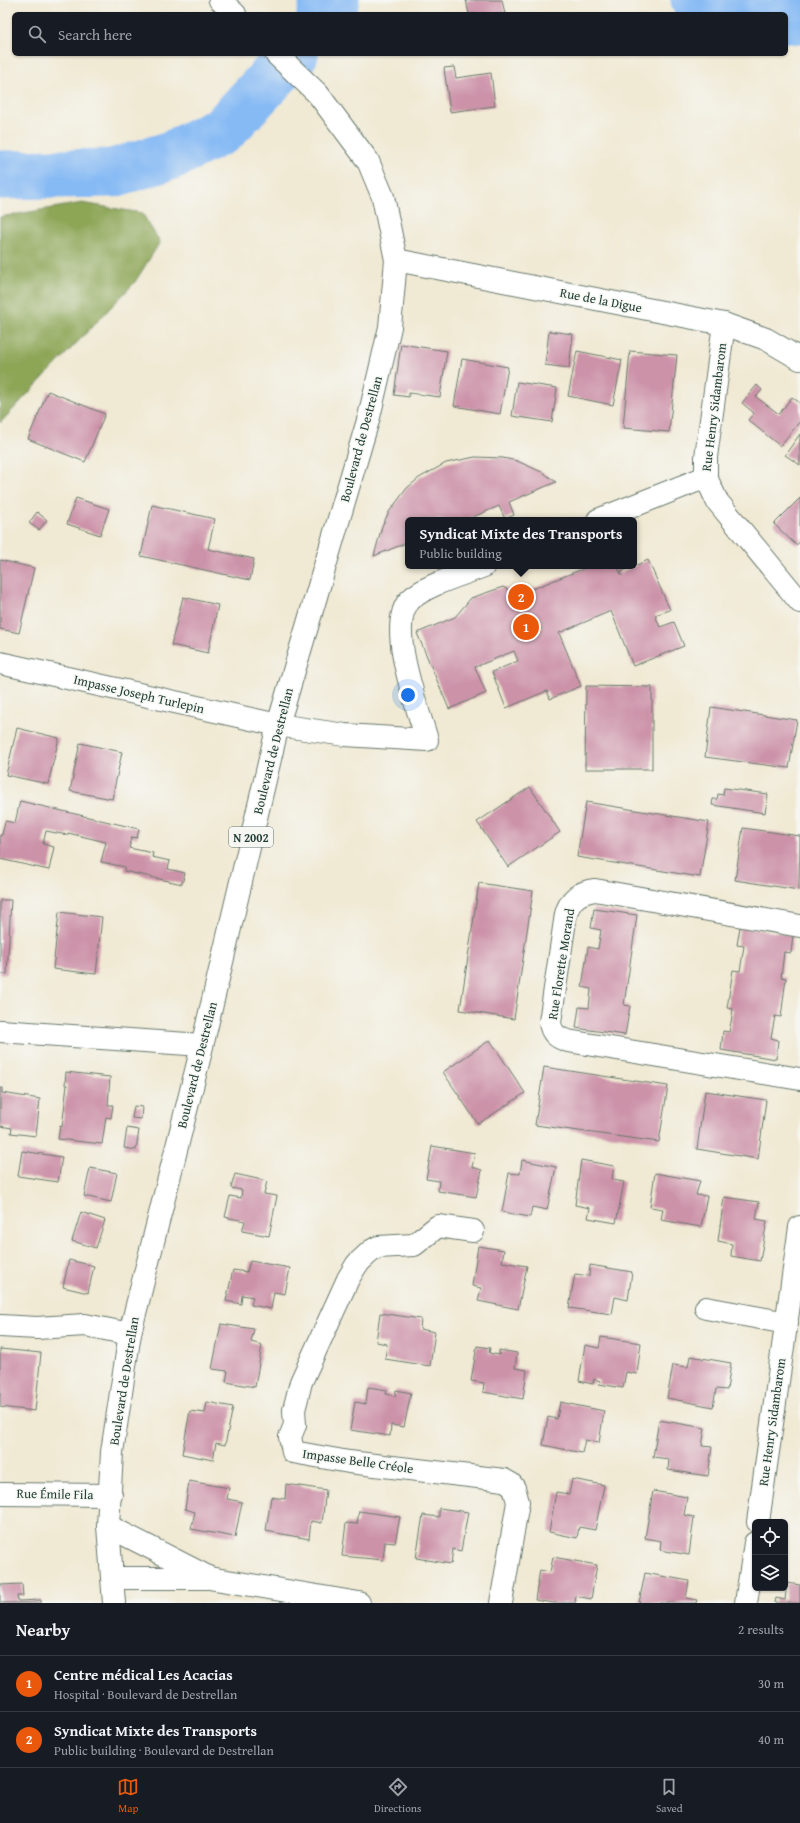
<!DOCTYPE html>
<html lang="en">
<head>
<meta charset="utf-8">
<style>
	:root { --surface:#171b24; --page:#242831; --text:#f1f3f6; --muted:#9ea1a6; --line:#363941; --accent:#ea580c }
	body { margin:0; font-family:"Gentium Book Plus",serif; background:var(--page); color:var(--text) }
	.controls { position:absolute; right:12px; bottom:12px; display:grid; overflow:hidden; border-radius:6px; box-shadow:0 1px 3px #0004 }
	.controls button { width:36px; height:36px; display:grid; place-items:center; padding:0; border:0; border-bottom:1px solid var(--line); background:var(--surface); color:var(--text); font:20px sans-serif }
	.you { position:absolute; left:408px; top:695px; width:14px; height:14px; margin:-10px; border:3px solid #fff; border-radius:50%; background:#1a73e8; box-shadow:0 0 0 6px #1a73e833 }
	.badge { display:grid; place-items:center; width:26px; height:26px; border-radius:50%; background:var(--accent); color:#fff; font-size:13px; font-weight:700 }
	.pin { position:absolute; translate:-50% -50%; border:2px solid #fff; box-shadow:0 1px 4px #0006 }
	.popup { position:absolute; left:405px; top:517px; width:232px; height:52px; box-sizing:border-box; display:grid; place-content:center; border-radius:6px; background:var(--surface); filter:drop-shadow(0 1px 3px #0005); font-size:13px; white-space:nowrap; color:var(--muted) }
	.popup b { font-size:15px; color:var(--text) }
	.popup::after { content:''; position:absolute; left:50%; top:100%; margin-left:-8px; border:8px solid transparent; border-top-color:var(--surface) }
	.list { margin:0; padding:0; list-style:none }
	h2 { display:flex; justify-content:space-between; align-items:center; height:52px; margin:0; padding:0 16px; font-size:17px }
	h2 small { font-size:13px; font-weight:400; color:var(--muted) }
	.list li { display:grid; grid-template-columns:26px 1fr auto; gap:12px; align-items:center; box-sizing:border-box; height:56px; padding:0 16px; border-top:1px solid var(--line) }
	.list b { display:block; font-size:15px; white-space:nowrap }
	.list p { margin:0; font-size:13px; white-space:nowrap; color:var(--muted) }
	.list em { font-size:13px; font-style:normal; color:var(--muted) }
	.icon { flex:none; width:22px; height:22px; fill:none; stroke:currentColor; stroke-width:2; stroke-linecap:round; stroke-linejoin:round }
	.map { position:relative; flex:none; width:800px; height:1603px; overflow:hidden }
	.search { position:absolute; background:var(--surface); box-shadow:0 1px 3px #0004; left:12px; right:12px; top:12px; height:44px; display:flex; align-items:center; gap:10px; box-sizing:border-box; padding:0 14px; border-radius:6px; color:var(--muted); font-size:15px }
	.sheet { height:164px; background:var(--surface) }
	nav { display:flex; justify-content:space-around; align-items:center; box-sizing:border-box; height:56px; border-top:1px solid var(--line); background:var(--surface); font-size:11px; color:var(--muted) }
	nav a { display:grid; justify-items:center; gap:2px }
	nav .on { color:var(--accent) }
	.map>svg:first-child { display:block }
	.forest { fill:#8da657; stroke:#567246 }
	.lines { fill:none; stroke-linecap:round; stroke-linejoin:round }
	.river { stroke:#86baf4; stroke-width:49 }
	.building { fill:#cc92a8 }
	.minor-casing { stroke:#68796c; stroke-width:24 }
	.major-casing { stroke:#68796c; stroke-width:24 }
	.minor { stroke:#fff; stroke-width:22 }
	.major { stroke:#fff; stroke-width:22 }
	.labels { text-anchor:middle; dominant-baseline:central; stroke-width:3; stroke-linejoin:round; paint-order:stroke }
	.shield { fill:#f6f6f2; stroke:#60746d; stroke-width:1 }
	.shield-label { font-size:12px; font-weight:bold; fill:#1f3d34 }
	.street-label { font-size:13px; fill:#1f3d34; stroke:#f6f6f2 }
</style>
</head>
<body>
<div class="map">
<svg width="800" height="1603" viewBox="0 0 800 1603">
	<rect width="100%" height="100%" fill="#f6f6f2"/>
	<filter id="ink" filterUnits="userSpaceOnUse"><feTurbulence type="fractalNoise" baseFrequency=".025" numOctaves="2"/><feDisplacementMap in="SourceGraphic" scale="8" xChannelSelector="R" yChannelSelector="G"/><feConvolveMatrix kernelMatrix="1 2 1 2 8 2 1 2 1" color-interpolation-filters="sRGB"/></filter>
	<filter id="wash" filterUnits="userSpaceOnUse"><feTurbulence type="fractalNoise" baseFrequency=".012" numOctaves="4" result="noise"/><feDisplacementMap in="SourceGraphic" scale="16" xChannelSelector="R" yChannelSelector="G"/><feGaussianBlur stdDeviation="0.9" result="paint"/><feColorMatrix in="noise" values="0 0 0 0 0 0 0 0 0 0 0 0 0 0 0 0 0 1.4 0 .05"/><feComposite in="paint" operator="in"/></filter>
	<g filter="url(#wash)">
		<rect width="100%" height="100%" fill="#f0e9d3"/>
		<path class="forest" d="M82,203L142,213L160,242L135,282L0,423V217Z"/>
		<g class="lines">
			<g class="river">
				<path d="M695,0L729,12L749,14"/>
				<path d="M321,14L325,8L335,0"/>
				<path d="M786,18L800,20"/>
				<path d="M0,175L113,173L172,155L223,130L294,54"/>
			</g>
		</g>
		<g id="blocks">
			<g class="building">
				<path d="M466,0H502L505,14H469Z"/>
				<path d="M454,67L456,78L491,73L495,106L450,112L444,68Z"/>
				<path d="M549,331L573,334L569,368L545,365Z"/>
				<path d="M401,344L447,351L440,397L409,393V397L394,395Z"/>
				<path d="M577,351L622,360L613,405L568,396Z"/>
				<path d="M630,351L677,355L669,432L623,428Z"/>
				<path d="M462,359L508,367L500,414L454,406Z"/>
				<path d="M517,382L557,388L552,422L512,416Z"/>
				<path d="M757,385L762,390L756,397L779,414L792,397L800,403V421L780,446L748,420L754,413L742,403Z"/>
				<path d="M48,391L105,414L85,462L28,439Z"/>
				<path d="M800,434V465L785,455Z"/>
				<path d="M475,457L503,458L517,461L544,473L556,482L509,502L514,515L505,519L499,506L466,520H408V547L406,543L374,556L382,526L389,512L407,488L419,478L446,463Z"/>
				<path d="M76,498L109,509L100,535L67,524Z"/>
				<path d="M800,498V542L796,545L774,524Z"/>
				<path d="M152,505L215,519L208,549L254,559L250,580L141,556Z"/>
				<path d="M37,512L47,520L39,530L29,523Z"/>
				<path d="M0,560L34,568L19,633L0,629Z"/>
				<path d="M648,560L670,610L655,615L660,627L674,622L684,646L633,666L611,611L559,633L581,686L550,699L547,691L506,708L492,672L518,661L514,651L475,667L486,693L449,709L417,633L455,617L471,598L503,587L517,595L590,566H617L622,576L621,572Z"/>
				<path d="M183,597L218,605L208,653L171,645Z"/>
				<path d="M586,686L652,687V769H585Z"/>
				<path d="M711,707L797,720L789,768L705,757Z"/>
				<path d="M17,728L59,738L48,784L6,775Z"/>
				<path d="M80,743L122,752L112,799L70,791Z"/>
				<path d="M530,787L560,832L508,867L477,822Z"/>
				<path d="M724,788L768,794L765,813L712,805L713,799H717L718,794L723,795Z"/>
				<path d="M20,801L139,829L137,838L132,837L129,848L153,853L152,857L170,861L168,869L185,873L182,884L124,871L125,867L101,862L106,842L68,833L67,835L46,831L43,844L54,847L49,870L0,859V835H2L5,821L15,823Z"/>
				<path d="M586,802L709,822L700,877L577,857Z"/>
				<path d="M743,828L800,836L799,890L735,880Z"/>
				<path d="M479,883L533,891L514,1019L460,1010Z"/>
				<path d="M0,900H11L7,974H0Z"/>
				<path d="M594,909L637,915L624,1005L630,1006L625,1035L576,1028L579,1007L589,1008L591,989L582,987L588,947L598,949L601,930L591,928Z"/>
				<path d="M59,912L102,917L96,974L53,969Z"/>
				<path d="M740,927L793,935L791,953L784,952L781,977L786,978L781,1017L775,1016L771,1038L778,1040L776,1059L721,1050L723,1031L729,1032L731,1022L733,1009L727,1008L733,970L740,971L742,959L744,946L737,945Z"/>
				<path d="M490,1040L525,1093L478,1124L443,1072Z"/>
				<path d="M544,1067L668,1086L659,1142L535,1125Z"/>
				<path d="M66,1072L110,1077L108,1105H113L111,1118L106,1117L102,1144L58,1139L60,1126L62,1127L67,1085H65Z"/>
				<path d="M0,1088H2V1093L40,1099L36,1136L11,1133L12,1128L0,1126Z"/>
				<path d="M705,1091L766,1100L758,1159L697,1149Z"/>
				<path d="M134,1106L142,1107L141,1119L132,1118Z"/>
				<path d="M127,1128L139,1130L136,1150L124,1148Z"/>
				<path d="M432,1146L475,1153L472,1167L482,1170L476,1197L438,1191L439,1181L426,1179Z"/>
				<path d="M22,1151L62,1157L58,1182L18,1176Z"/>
				<path d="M522,1160L556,1167L547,1210L532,1207L530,1217L502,1212L509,1173L520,1174Z"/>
				<path d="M581,1160L614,1166L612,1180L624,1182L616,1223L588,1218L590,1208L575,1205Z"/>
				<path d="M90,1168L117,1173L111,1202L84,1196Z"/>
				<path d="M655,1173L700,1181L696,1195L707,1196L701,1227L661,1220L663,1209L650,1207Z"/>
				<path d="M235,1174L267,1181L264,1194L277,1196L269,1236L242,1231L245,1221L225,1217L230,1196L241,1198L242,1190L231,1188Z"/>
				<path d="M724,1197L759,1202L756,1219L767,1221L760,1261L731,1256L732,1244L718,1241Z"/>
				<path d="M81,1212L105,1220L96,1248L72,1241Z"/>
				<path d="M478,1246L504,1250L502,1262L527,1266L518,1309L478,1301L481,1288L472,1286Z"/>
				<path d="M69,1260L94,1266L88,1293L63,1287Z"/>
				<path d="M250,1261L290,1268L285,1294L274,1292L271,1309L251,1305L253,1297L242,1295L241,1304L226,1301L233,1270L247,1272Z"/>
				<path d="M590,1265L632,1272L628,1300L615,1297L612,1314L569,1308L575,1274L589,1276Z"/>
				<path d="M380,1313L421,1319L420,1329L435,1332L430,1366L385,1359L387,1344L376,1342Z"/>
				<path d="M221,1324L254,1329L251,1342L262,1345L255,1387L226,1382L228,1371L212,1369Z"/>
				<path d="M601,1337L641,1343L637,1374L626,1372L623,1388L599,1384L600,1381L594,1379L593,1384L579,1381L585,1345L599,1348Z"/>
				<path d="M477,1346L490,1348L489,1353L499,1355V1350L517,1353L515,1368L527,1370L523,1399L483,1392L484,1383L471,1381Z"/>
				<path d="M0,1349L41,1353L35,1411L0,1407Z"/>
				<path d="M690,1356L731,1363L727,1390L716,1389L713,1407L667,1398L673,1365L688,1367Z"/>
				<path d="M368,1387L387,1390L386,1394L395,1396L396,1390L411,1393L404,1427L391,1425L390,1436L350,1430L355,1402L366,1404Z"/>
				<path d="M207,1402L233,1407L225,1445L216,1443L213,1460L182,1454L190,1411L205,1413Z"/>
				<path d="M560,1402L604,1411L599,1443L585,1440L582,1453L543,1445L548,1417L557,1419Z"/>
				<path d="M659,1420L705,1428L702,1446L712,1447L708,1476L668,1470L669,1459L653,1457Z"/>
				<path d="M572,1479L604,1485L595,1530L579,1527L577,1538L549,1532L556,1492L569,1494Z"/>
				<path d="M189,1481L229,1488L227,1499L242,1502L235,1537L191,1529L195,1512L185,1509Z"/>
				<path d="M286,1484L326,1490L322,1523L311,1521L309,1539L266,1531L271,1497L285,1499Z"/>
				<path d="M653,1491L687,1497L684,1515L694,1517L689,1555L660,1550L661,1541L645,1538Z"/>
				<path d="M439,1508L468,1512L461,1551L453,1549L451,1564L416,1558L423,1515L439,1517Z"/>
				<path d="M359,1511L400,1517L395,1543L385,1542L383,1560L342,1556L346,1523L357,1524Z"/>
				<path d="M553,1557L597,1565L591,1599L576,1596L575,1603H553L535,1600L540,1570L550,1572Z"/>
				<path d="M645,1573L689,1581L686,1598L697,1600L696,1603H639Z"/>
				<path d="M787,1583L800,1585V1603H775L776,1598L785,1600Z"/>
				<path d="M22,1584L23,1596H17L18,1601L41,1600V1603H0V1585Z"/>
			</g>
		</g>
	</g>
	<g filter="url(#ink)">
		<use href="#blocks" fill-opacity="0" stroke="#68796c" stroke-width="1"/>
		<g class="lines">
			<defs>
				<g id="minor">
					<path d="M396,260L724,324L766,339L800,359"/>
					<path d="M724,324L706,457V477L717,501L800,602"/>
					<path d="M598,520L706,477"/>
					<path d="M0,663L278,725L345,735L427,740C419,711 385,625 410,600C427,584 462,575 484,566"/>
					<path d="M800,926L595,890C579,892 570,899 566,914L550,1022C551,1033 557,1038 568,1041L800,1079"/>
					<path d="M0,1031L202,1045"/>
					<path d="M473,1231L438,1226L414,1245L378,1247L371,1251L357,1264L348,1279L301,1382L294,1410L295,1425L290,1437L293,1452L349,1462L504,1480L511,1484L514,1488L518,1502L501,1603"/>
					<path d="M706,1308L787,1323"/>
					<path d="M0,1326L37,1328L85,1325L130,1334"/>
					<path d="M0,1494L111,1495"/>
					<path d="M758,1522L800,1227"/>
					<path d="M108,1526L206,1576"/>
					<path d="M112,1578H209L359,1603"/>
					<path d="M746,1603L755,1543"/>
				</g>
				<g id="major">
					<path d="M220,0L235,14"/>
					<path d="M114,1603L108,1526L112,1452L130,1333L199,1059L278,725L369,417L390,327L396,260L383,197L368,161L318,94L276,54"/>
				</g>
			</defs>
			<use href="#minor" class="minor-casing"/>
			<use href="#major" class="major-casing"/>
			<use href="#minor" class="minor"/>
			<use href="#major" class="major"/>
		</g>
	</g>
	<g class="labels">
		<rect class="shield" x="229" y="827" width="44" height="20" rx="3"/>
		<g class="shield-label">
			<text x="251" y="837">N 2002</text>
		</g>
		<g class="street-label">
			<text transform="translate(601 300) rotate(11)">Rue de la Digue</text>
			<text transform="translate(714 407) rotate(-83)">Rue Henry Sidambarom</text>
			<text transform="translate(361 439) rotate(-75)">Boulevard de Destrellan</text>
			<text transform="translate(139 694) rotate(13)">Impasse Joseph Turlepin</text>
			<text transform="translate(273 751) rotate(-76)">Boulevard de Destrellan</text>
			<text transform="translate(561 964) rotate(-81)">Rue Florette Morand</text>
			<text transform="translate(197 1065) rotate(-76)">Boulevard de Destrellan</text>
			<text transform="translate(124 1381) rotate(-81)">Boulevard de Destrellan</text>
			<text transform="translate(772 1422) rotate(-82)">Rue Henry Sidambarom</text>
			<text transform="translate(358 1461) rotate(8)">Impasse Belle Créole</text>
			<text transform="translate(55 1494) rotate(1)">Rue Émile Fila</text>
		</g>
	</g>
</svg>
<div class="controls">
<button><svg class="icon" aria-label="locate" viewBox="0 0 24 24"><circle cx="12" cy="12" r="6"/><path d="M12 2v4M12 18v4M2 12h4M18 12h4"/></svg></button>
<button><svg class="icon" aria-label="layers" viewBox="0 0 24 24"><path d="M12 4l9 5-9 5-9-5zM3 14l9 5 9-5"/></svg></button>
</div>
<div class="you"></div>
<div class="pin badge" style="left:526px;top:627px">1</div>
<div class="pin badge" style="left:521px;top:597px">2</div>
<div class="popup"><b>Syndicat Mixte des Transports</b>Public building</div>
<div class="search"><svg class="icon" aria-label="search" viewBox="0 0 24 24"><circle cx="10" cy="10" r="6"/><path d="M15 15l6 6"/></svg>Search here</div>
</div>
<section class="sheet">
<h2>Nearby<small>2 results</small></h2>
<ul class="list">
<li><span class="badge">1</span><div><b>Centre médical Les Acacias</b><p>Hospital · Boulevard de Destrellan</p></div><em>30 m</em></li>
<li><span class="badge">2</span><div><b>Syndicat Mixte des Transports</b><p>Public building · Boulevard de Destrellan</p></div><em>40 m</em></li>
</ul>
</section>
<nav>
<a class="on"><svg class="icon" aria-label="map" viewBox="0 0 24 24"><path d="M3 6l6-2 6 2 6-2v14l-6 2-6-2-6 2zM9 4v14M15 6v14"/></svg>Map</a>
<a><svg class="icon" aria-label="directions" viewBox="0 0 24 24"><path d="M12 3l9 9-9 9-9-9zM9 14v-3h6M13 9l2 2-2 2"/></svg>Directions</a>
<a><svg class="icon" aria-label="saved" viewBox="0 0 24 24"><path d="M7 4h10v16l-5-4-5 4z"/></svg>Saved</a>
</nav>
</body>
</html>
